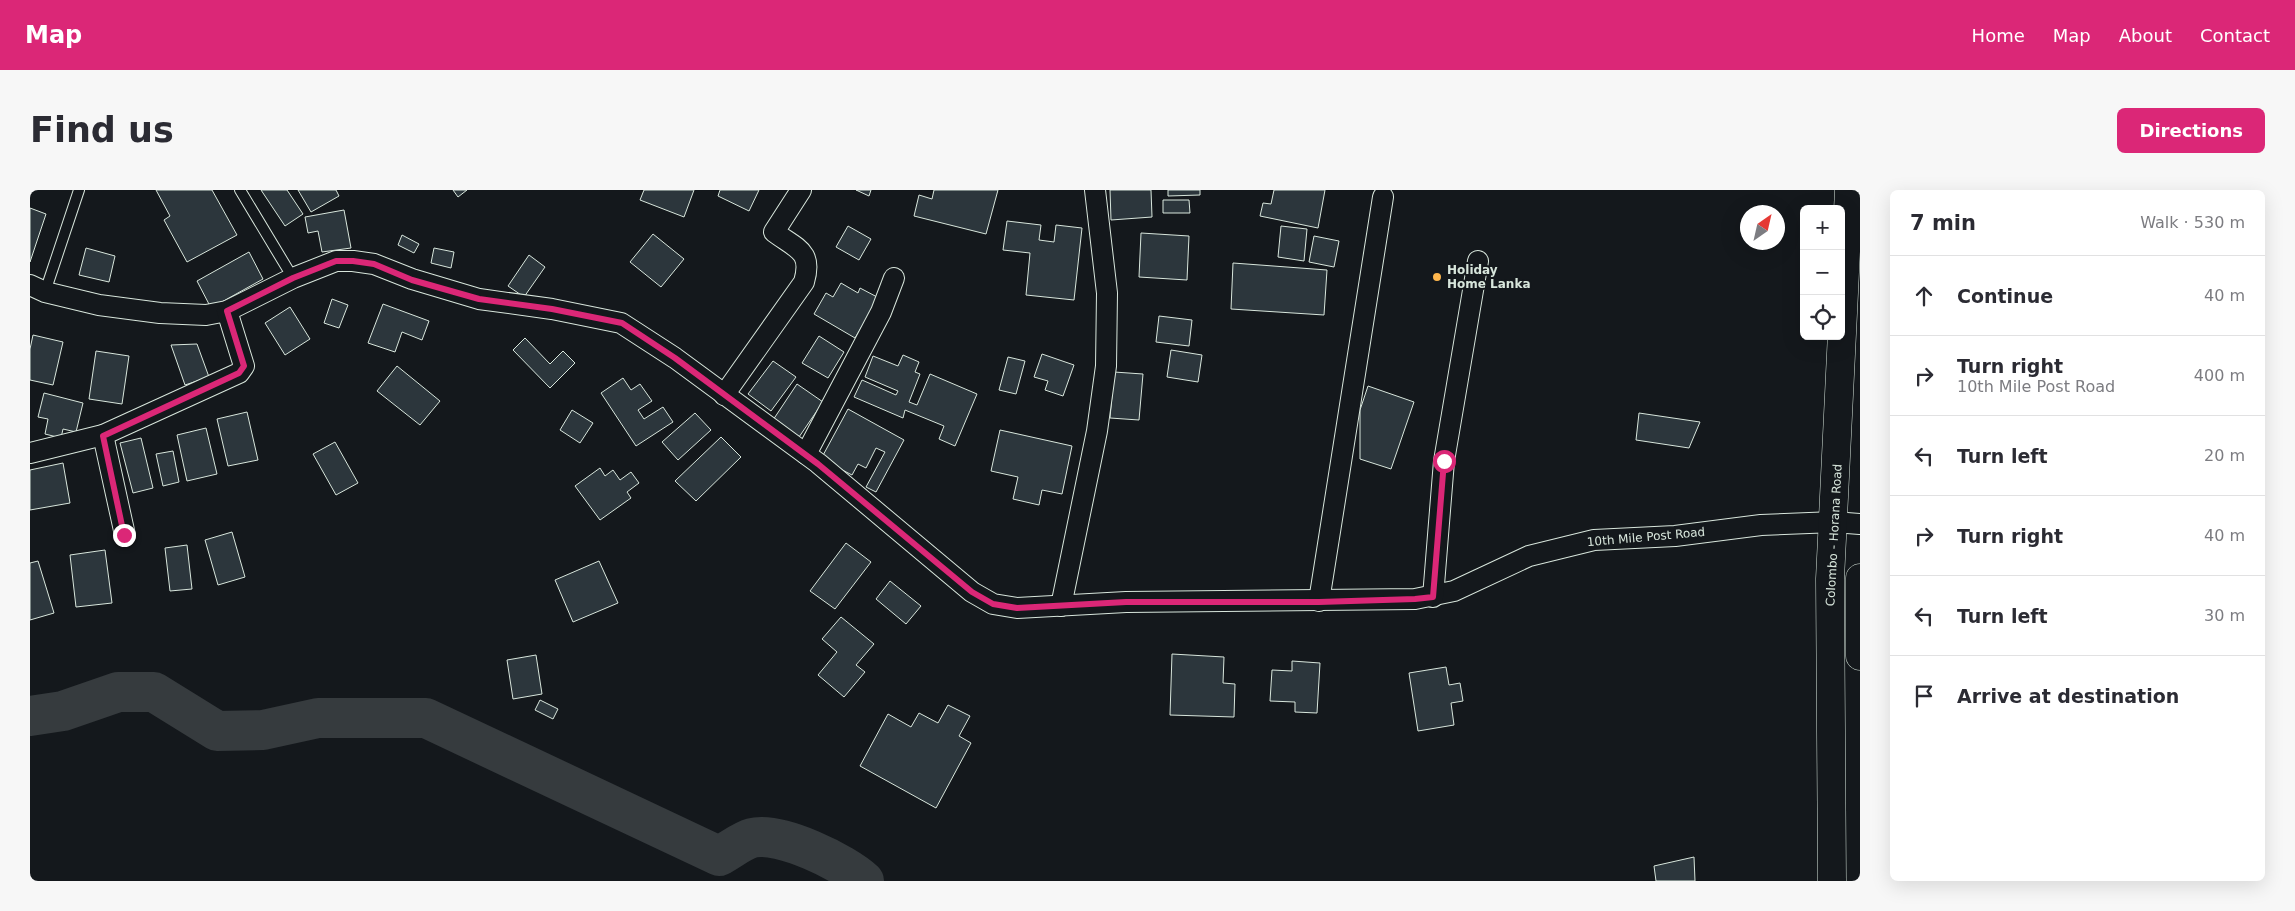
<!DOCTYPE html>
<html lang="en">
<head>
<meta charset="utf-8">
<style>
	:root { --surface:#fff; --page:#f7f7f7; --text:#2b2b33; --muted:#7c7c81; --line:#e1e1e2; --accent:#db2777 }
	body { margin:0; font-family:"DejaVu Sans",sans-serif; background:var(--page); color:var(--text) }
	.controls { position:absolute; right:15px; top:15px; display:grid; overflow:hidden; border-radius:8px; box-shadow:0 5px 20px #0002 }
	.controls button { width:45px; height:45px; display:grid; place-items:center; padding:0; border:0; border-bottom:1px solid var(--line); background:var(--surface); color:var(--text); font:25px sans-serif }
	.compass { position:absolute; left:1710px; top:15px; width:45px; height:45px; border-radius:50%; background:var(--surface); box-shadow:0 5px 20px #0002; rotate:34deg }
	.stop { position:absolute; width:15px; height:15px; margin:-11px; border:4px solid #db2777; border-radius:50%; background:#fff }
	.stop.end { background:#db2777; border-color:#fff; box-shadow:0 1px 5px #0008 }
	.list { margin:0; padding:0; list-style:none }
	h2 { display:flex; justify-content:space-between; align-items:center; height:65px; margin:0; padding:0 20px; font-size:21px }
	h2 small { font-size:16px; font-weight:400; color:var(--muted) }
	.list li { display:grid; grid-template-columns:32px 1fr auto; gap:15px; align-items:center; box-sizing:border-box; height:80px; padding:0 20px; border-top:1px solid var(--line) }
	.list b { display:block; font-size:19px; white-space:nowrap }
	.list p { margin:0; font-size:16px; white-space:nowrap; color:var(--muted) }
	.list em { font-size:16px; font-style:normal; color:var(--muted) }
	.icon { flex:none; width:28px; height:28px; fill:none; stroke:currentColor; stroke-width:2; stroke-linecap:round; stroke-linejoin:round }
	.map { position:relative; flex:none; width:1830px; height:691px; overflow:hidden; border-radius:8px }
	header { display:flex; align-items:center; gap:30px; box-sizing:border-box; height:70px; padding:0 25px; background:var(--accent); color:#fff }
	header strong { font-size:24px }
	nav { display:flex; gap:28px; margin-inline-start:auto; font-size:18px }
	.intro { display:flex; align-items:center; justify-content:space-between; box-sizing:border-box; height:120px; padding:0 30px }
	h1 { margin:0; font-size:35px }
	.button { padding:12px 22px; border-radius:8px; background:var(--accent); color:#fff; font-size:18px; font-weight:700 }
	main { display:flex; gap:30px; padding:0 30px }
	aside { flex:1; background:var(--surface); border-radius:8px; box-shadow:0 5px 20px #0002 }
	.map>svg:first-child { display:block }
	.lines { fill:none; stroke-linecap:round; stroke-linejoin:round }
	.river { stroke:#363b3e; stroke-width:40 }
	.building { fill:#2c363c; stroke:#d8e6dc }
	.lane-casing { stroke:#d8e6dc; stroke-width:12 }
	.street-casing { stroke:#d8e6dc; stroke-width:22 }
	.primary-casing { stroke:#d8e6dc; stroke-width:29 }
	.lane { stroke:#14181c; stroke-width:10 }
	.street { stroke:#14181c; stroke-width:20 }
	.primary { stroke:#14181c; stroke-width:28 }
	.route { stroke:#db2777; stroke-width:6 }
	.poi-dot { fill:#ffb74d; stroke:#14181c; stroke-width:2 }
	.labels { text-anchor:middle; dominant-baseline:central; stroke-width:4; stroke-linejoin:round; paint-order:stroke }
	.poi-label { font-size:12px; font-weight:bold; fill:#d8e6dc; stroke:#14181c; text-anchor:start }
	.street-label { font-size:12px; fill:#d8e6dc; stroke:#14181c }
</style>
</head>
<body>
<header>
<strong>Map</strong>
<nav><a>Home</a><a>Map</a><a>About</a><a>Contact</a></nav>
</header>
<div class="intro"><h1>Find us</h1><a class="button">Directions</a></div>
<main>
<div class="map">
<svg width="1830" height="691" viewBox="0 0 1830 691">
	<rect width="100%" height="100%" fill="#14181c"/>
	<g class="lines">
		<path class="river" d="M0,526L33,521L88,502H124L187,541L233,540L288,528H396L689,666C699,661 711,651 722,648C750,641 815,673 834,691"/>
	</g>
	<g class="building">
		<path d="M126,0H182L207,45L157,72L134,30L140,26Z"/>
		<path d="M231,0H257L273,24L255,36Z"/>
		<path d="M268,0H306L309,6L281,22Z"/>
		<path d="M423,0H437L428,7Z"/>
		<path d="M614,0H664L654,27L610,10Z"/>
		<path d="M690,0H729L719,21L688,6Z"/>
		<path d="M826,0H841L839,6Z"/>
		<path d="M904,0H968L956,44L884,26L889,5L902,9Z"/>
		<path d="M1080,0H1121L1122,27L1081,30Z"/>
		<path d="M1138,0H1170V5L1138,6Z"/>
		<path d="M1244,0H1295L1288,38L1230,26L1233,13L1241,14Z"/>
		<path d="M1133,10H1159L1160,23H1133Z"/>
		<path d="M0,18L16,24L0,72Z"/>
		<path d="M314,20L321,58L292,62L288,41L278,43L275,27Z"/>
		<path d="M977,31L1011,35L1009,50L1024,52L1026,35L1052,38L1044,110L996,105L1000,63L973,60Z"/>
		<path d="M818,36L841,49L829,70L806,57Z"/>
		<path d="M1251,36L1277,39L1274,71L1248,67Z"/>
		<path d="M1111,43L1159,46L1157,90L1109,87Z"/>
		<path d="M623,44L654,69L631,97L600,72Z"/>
		<path d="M372,45L389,54L384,63L368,55Z"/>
		<path d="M1284,46L1309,51L1304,77L1279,72Z"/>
		<path d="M56,58L85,66L79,92L49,85Z"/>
		<path d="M404,58L424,62L421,78L401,73Z"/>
		<path d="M219,62L233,89L181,118L167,91Z"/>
		<path d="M499,65L515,77L494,107L478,96Z"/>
		<path d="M1203,73L1297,80L1294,125L1201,119Z"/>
		<path d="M811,93L828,103L830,98L849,108L825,148L784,124L796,103L803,107Z"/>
		<path d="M302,109L318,115L309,138L294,133Z"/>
		<path d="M353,114L399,131L392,150L372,142L365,162L338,153Z"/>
		<path d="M260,117L280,149L255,165L235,133Z"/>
		<path d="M1129,126L1162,130L1159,156L1126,152Z"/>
		<path d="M3,145L33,152L23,195L0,190V159Z"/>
		<path d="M789,146L814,162L798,188L772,173Z"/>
		<path d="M495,148L520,174L533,161L545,173L520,198L483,160Z"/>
		<path d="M167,154L179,187L155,195L141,155Z"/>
		<path d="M1141,160L1172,165L1168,192L1137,187Z"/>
		<path d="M66,161L99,166L92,214L59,209Z"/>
		<path d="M1012,164L1044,175L1033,206L1015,200L1018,191L1004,187Z"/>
		<path d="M873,165L889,172L885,182L890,184L879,212L887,215L900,184L947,204L925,256L909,249L914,236L875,220L873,228L824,207L832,190L866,205L868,201L835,187L843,166L868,176Z"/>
		<path d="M978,167L995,171L986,204L969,200Z"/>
		<path d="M743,171L766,187L741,221L718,204Z"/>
		<path d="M367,176L410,211L390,235L347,201Z"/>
		<path d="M1084,182L1113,184L1109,230L1080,228Z"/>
		<path d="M593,188L601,200L610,194L622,211L608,220L614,229L633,217L643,232L606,256L571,203Z"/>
		<path d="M767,194L793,212L769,247L743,230Z"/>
		<path d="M1338,196L1384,212L1361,279L1330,269V220Z"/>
		<path d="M14,203L53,213L46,242L33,239L31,248L15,244L18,229L8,227Z"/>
		<path d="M818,219L874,250L846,302L836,297L855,262L846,258L836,278L828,274L822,285L791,269Z"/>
		<path d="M542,220L563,233L550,253L530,240Z"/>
		<path d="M217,222L228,270L198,276L187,229Z"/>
		<path d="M665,223L681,240L648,270L632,252Z"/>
		<path d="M1609,223L1670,232L1659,258L1606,250Z"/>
		<path d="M176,238L187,284L157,291L147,245Z"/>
		<path d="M970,240L1042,256L1032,304L1012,300L1009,315L983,309L988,287L961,281Z"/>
		<path d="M691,247L711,267L666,311L645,291Z"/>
		<path d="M111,248L123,298L103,303L90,253Z"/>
		<path d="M305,252L328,293L306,305L283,264Z"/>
		<path d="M143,261L149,292L133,296L126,264Z"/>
		<path d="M33,273L40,313L0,320V280Z"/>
		<path d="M570,278L575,286L583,280L590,290L601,282L609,293L597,302L601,308L570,330L545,296Z"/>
		<path d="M202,342L215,387L188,395L175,350Z"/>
		<path d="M816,353L841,372L805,419L780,401Z"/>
		<path d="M157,355L162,399L140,401L135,358Z"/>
		<path d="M75,360L82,413L46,417L40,365Z"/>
		<path d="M8,371L24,423L0,430V373Z"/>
		<path d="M569,371L588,413L543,432L525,390Z"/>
		<path d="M860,391L891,416L876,434L846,409Z"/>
		<path d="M811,427L844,454L826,475L835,482L814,507L788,485L807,462L792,449Z"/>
		<path d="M1142,464L1194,467L1193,493L1205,494L1204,527L1140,525Z"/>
		<path d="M506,465L512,504L483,509L477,470Z"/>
		<path d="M1262,471L1290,473L1287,523L1265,522V512L1240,511L1242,480L1262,481Z"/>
		<path d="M1416,477L1419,495L1430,493L1433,511L1421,513L1424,535L1388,541L1379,483Z"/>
		<path d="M510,510L528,519L523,529L505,520Z"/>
		<path d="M918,515L940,526L929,546L941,553L906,618L830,576L858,524L881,537L889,523L908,533Z"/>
		<path d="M1664,667L1665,691H1626L1624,676Z"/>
	</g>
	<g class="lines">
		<defs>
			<g id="lane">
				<path d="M210,0L263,88"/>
				<path d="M15,102L49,0"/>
			</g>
			<g id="street">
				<path d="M0,95L15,102L69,115L130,123L176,125L197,121L263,88L306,71H323L344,74L382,89L449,109L522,119L591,133L645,168L788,273L942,402L963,414L987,418L1096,412L1385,409L1424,401L1499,366L1564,350L1645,346L1731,335L1804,332L1830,334"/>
				<path d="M694,205L774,92C783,61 767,59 744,42L771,0"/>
				<path d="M73,245L95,345"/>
				<path d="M0,263L73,245L209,183L214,176L197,121"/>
				<path d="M776,264L851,122L864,88"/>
				<path d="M1403,407L1414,271L1448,71"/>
				<path d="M1289,411L1353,7"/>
				<path d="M1031,416L1067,241L1076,176L1077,103L1065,0"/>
			</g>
			<g id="primary">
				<path d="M1830,388V466"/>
				<path d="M1802,691L1800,389L1819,0"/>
			</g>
		</defs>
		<use href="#lane" class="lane-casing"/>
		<use href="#street" class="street-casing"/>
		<use href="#primary" class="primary-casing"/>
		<use href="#lane" class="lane"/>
		<use href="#street" class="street"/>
		<use href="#primary" class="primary"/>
	</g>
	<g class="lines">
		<path class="route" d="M94,345L73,246L209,183L214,176L197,121L263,88L306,71H323L344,74L382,90L449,109L522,119L592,133L645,168L788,274L942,402L963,414L987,418L1096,412H1289L1385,409L1403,407L1414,271"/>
	</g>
	<circle class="poi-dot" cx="1407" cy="87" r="5"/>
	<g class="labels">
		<g class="poi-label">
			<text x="1417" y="80">Holiday<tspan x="1417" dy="14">Home Lanka</tspan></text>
		</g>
		<g class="street-label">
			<text transform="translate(1804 345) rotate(-87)">Colombo - Horana Road</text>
			<text transform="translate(1616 347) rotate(-5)">10th Mile Post Road</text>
		</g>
	</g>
</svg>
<div class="controls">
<button>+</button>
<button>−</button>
<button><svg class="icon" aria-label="locate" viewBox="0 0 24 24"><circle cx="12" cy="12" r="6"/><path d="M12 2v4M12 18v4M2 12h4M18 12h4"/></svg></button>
</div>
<svg class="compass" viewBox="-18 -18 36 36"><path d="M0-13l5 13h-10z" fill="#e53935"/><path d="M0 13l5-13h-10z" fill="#7c7c81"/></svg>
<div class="stop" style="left:1414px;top:271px"></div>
<div class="stop end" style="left:94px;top:345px"></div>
</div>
<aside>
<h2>7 min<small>Walk · 530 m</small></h2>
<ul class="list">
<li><svg class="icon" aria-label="ahead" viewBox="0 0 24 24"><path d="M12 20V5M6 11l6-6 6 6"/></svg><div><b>Continue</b></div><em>40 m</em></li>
<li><svg class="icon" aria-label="right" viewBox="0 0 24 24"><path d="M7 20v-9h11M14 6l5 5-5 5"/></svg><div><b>Turn right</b><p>10th Mile Post Road</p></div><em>400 m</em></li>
<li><svg class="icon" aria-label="left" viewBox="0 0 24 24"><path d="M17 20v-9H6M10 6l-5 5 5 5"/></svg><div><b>Turn left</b></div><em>20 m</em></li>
<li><svg class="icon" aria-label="right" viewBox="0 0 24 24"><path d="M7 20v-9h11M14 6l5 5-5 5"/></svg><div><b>Turn right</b></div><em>40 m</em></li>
<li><svg class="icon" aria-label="left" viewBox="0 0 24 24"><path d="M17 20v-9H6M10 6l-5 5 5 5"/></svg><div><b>Turn left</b></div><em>30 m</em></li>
<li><svg class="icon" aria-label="arrive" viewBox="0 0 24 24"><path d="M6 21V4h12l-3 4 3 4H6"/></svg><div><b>Arrive at destination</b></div></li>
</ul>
</aside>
</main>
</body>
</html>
